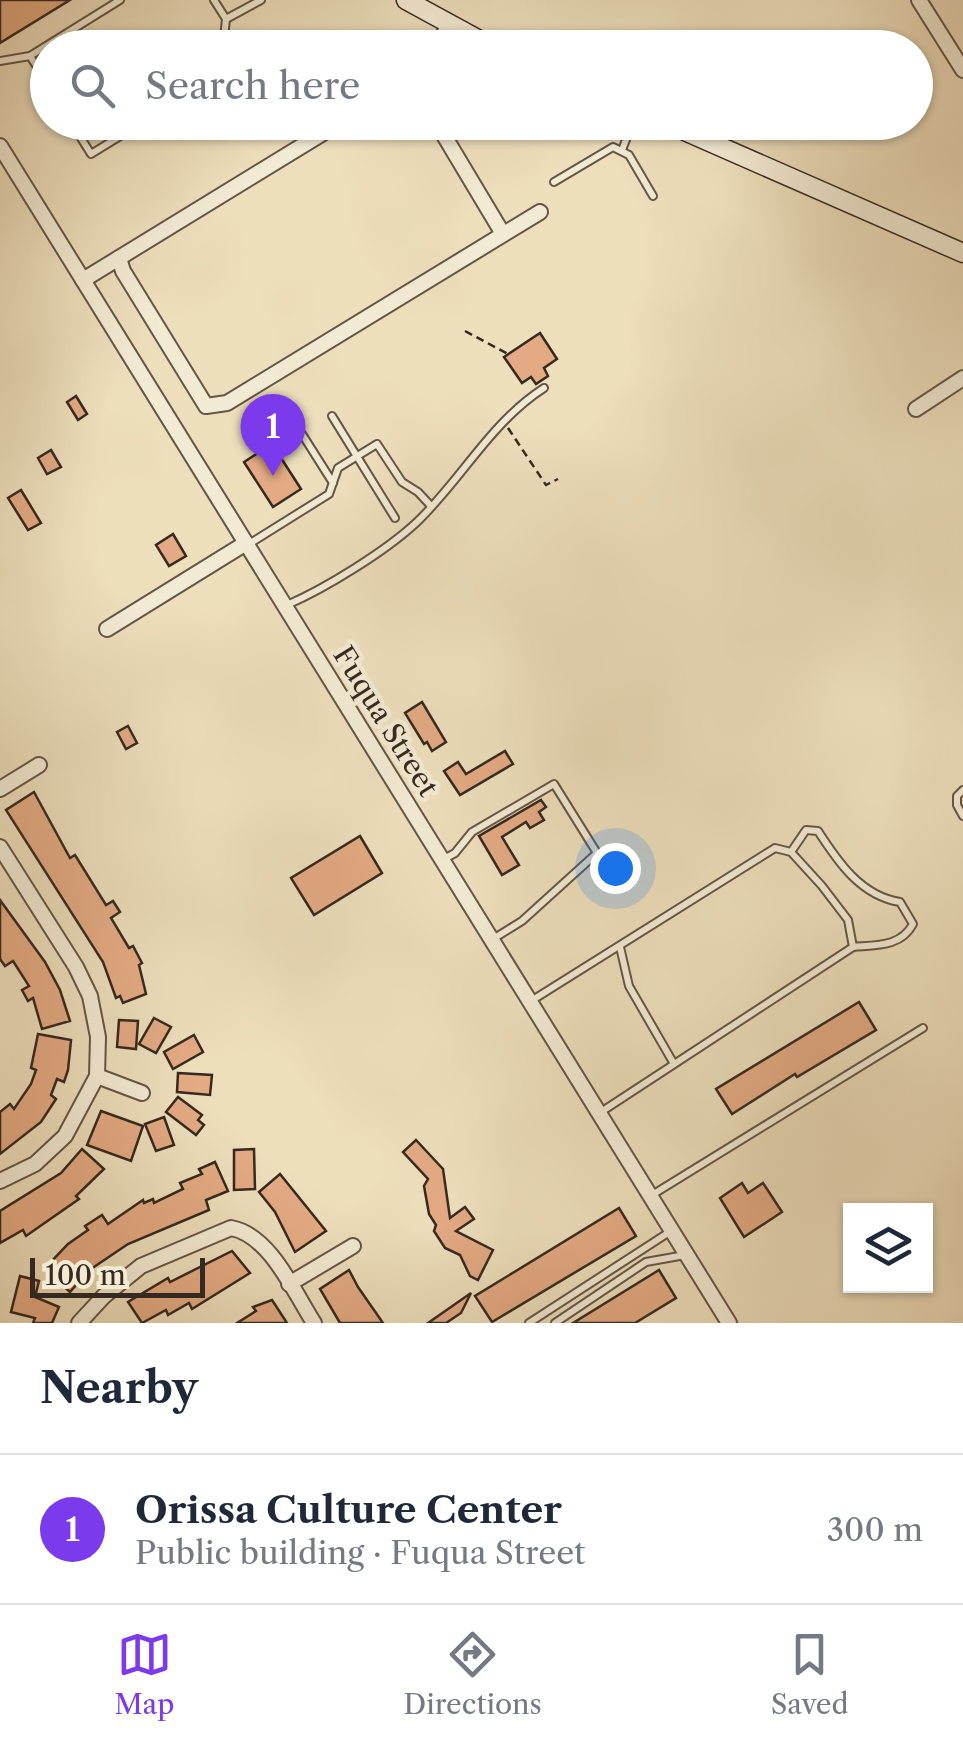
<!DOCTYPE html>
<html lang="en">
<head>
<meta charset="utf-8">
<style>
	:root { --surface:#fff; --page:#f6f6f7; --text:#1f2937; --muted:#747a83; --line:#e0e1e3; --accent:#7c3aed }
	body { margin:0; font-family:"Libre Caslon Text",serif; background:var(--page); color:var(--text) }
	.controls { position:absolute; right:30px; bottom:30px; display:grid; overflow:hidden; border-radius:0px; box-shadow:0 2px 8px #0004 }
	.controls button { width:90px; height:90px; display:grid; place-items:center; padding:0; border:0; border-bottom:2px solid var(--line); background:var(--surface); color:var(--text); font:50px sans-serif }
	.scale { position:absolute; left:30px; bottom:25px; width:175px; box-sizing:border-box; padding-left:10px; border:5px solid #36291f; border-top:0; font-size:28px; line-height:35px; white-space:nowrap; color:#36291f; -webkit-text-stroke:8px #f3ead3; paint-order:stroke }
	.you { position:absolute; left:615px; top:868px; width:35px; height:35px; margin:-25px; border:8px solid #fff; border-radius:50%; background:#1a73e8; box-shadow:0 0 0 15px #1a73e833 }
	.badge { display:grid; place-items:center; width:65px; height:65px; border-radius:50%; background:var(--accent); color:#fff; font-size:32px; font-weight:700 }
	.pin { position:absolute; translate:-50% -82px; filter:drop-shadow(0 2px 5px #0008) }
	.pin::after { content:''; position:absolute; top:52px; width:35px; height:30px; background:inherit; clip-path:polygon(0 0,100% 0,50% 100%) }
	.list { margin:0; padding:0; list-style:none }
	h2 { display:flex; justify-content:space-between; align-items:center; height:130px; margin:0; padding:0 40px; font-size:42px }
	h2 small { font-size:32px; font-weight:400; color:var(--muted) }
	.list li { display:grid; grid-template-columns:65px 1fr auto; gap:30px; align-items:center; box-sizing:border-box; height:150px; padding:0 40px; border-top:2px solid var(--line) }
	.list b { display:block; font-size:38px; white-space:nowrap }
	.list p { margin:0; font-size:32px; white-space:nowrap; color:var(--muted) }
	.list em { font-size:32px; font-style:normal; color:var(--muted) }
	.icon { flex:none; width:55px; height:55px; fill:none; stroke:currentColor; stroke-width:2; stroke-linecap:round; stroke-linejoin:round }
	.map { position:relative; flex:none; width:963px; height:1323px; overflow:hidden }
	.search { position:absolute; background:var(--surface); box-shadow:0 2px 8px #0004; left:30px; right:30px; top:30px; height:110px; display:flex; align-items:center; gap:25px; box-sizing:border-box; padding:0 35px; border-radius:55px; color:var(--muted); font-size:38px }
	.sheet { height:280px; background:var(--surface) }
	nav { display:flex; justify-content:space-around; align-items:center; box-sizing:border-box; height:140px; border-top:2px solid var(--line); background:var(--surface); font-size:28px; color:var(--muted) }
	nav a { display:grid; justify-items:center; gap:5px }
	nav .on { color:var(--accent) }
	.map>svg:first-child { display:block }
	.building { fill:#e3aa83; stroke:#36291f; stroke-width:2.5 }
	.lines { fill:none; stroke-linecap:round; stroke-linejoin:round }
	.service-casing { stroke:#645646; stroke-width:10 }
	.minor-casing { stroke:#645646; stroke-width:18 }
	.secondary-casing { stroke:#36291f; stroke-width:21 }
	.path { stroke:#36291f; stroke-width:2.5; stroke-dasharray:8 5; stroke-linecap:butt }
	.service { stroke:#f3ead3; stroke-width:6 }
	.minor { stroke:#f3ead3; stroke-width:14 }
	.secondary { stroke:#f3ead3; stroke-width:18 }
	.labels { text-anchor:middle; dominant-baseline:central; stroke-width:9; stroke-linejoin:round; paint-order:stroke }
	.street-label { font-size:28px; fill:#36291f; stroke:#f3ead3 }
</style>
</head>
<body>
<div class="map">
<svg width="963" height="1323" viewBox="0 0 963 1323">
	<rect width="100%" height="100%" fill="#eddebc"/>
	<filter id="stains"><feTurbulence type="fractalNoise" baseFrequency=".002" numOctaves="4"/><feColorMatrix values="0 0 0 0 .2 0 0 0 0 .09 0 0 0 0 .02 0 0 0 .5 -.17"/></filter>
	<radialGradient id="worn" r=".72"><stop offset=".6" stop-color="#630" stop-opacity="0"/><stop offset="1" stop-color="#630" stop-opacity=".3"/></radialGradient>
	<g class="building">
		<path d="M0,0H70L0,43Z"/>
		<path d="M540,333L557,359L544,368L548,376L536,384L531,377L522,383L504,357Z"/>
		<path d="M76,396L87,414L78,420L67,402Z"/>
		<path d="M272,444L301,489L273,507L244,462Z"/>
		<path d="M51,450L61,467L47,474L38,458Z"/>
		<path d="M21,490L41,523L28,530L8,498Z"/>
		<path d="M173,534L186,556L169,566L156,545Z"/>
		<path d="M422,702L446,742L432,751L427,742L424,744L405,713Z"/>
		<path d="M128,726L137,743L126,749L117,732Z"/>
		<path d="M505,751L513,764L460,795L444,771L458,762L466,774Z"/>
		<path d="M34,792L70,858L75,855L106,905L113,901L120,912L111,918L129,948L133,946L142,963L139,965L146,994L123,1003L120,996L116,998L103,962L6,810Z"/>
		<path d="M541,800L546,807L539,812L544,820L530,828L526,822L502,837L519,865L502,875L479,836Z"/>
		<path d="M360,836L382,873L314,915L291,878Z"/>
		<path d="M0,900L45,962L60,990L70,1021L42,1029L33,998L28,1001L22,990L29,986L13,961L5,966L0,959Z"/>
		<path d="M859,1002L876,1030L797,1077L795,1074L732,1114L716,1089Z"/>
		<path d="M154,1018L171,1027L156,1053L139,1044Z"/>
		<path d="M119,1020L138,1021L136,1049L117,1047Z"/>
		<path d="M38,1034L71,1040L68,1070L64,1082L57,1079L51,1095L56,1099L41,1122L0,1154V1112L10,1104L14,1109L31,1084L36,1070L31,1068Z"/>
		<path d="M194,1035L203,1052L173,1069L164,1052Z"/>
		<path d="M178,1073L212,1075L210,1095L177,1092Z"/>
		<path d="M178,1097L202,1115L198,1120L204,1125L196,1135L166,1112Z"/>
		<path d="M101,1111L143,1126L131,1161L87,1145Z"/>
		<path d="M164,1117L174,1145L156,1151L145,1124Z"/>
		<path d="M416,1140L443,1169L450,1218L465,1207L474,1219L456,1231L493,1250L478,1280L470,1276L460,1255L445,1248L434,1231L436,1225L429,1214L424,1186L428,1179L403,1152Z"/>
		<path d="M82,1149L104,1169L76,1196L79,1199L26,1236L23,1230L0,1243V1211L61,1173Z"/>
		<path d="M254,1149L255,1189L234,1190V1150Z"/>
		<path d="M215,1162L228,1191L206,1200L209,1210L128,1244L82,1275L83,1277L70,1292L49,1273L54,1267L50,1263L68,1244L88,1230L85,1226L102,1215L108,1224L143,1200L144,1203L153,1199L154,1203L183,1189L180,1183L202,1174L199,1169Z"/>
		<path d="M280,1174L326,1231L295,1252L275,1212L259,1192Z"/>
		<path d="M742,1183L748,1193L763,1183L782,1212L744,1237L720,1198Z"/>
		<path d="M619,1208L636,1236L492,1322L475,1296Z"/>
		<path d="M232,1251L250,1273L192,1309L189,1303L168,1315L166,1310L142,1323L128,1302L168,1278L170,1282Z"/>
		<path d="M349,1270L358,1287L383,1323H340L333,1311L320,1289Z"/>
		<path d="M659,1270L676,1298L635,1323H573Z"/>
		<path d="M20,1276L39,1281L35,1297L59,1307L52,1323H33L35,1318L11,1312Z"/>
		<path d="M471,1293L461,1313L446,1323H428Z"/>
		<path d="M272,1300L287,1323H237L256,1311L253,1307Z"/>
	</g>
	<g class="lines">
		<defs>
			<g id="service">
				<path d="M214,0L226,19L223,48"/>
				<path d="M226,19L261,0"/>
				<path d="M30,56L48,84"/>
				<path d="M0,61L30,56L120,0"/>
				<path d="M71,122L91,154L143,122"/>
				<path d="M622,150L633,122"/>
				<path d="M554,182L613,147L629,155L653,196"/>
				<path d="M332,416L395,518"/>
				<path d="M302,434L333,483"/>
				<path d="M249,544L329,494L338,468L377,444L402,482L418,492L431,506"/>
				<path d="M287,605C326,588 386,551 417,522C461,480 491,422 544,388"/>
				<path d="M963,790L957,796V805L963,816"/>
				<path d="M791,852L806,830L818,831C838,862 861,896 900,902L913,924C901,947 876,945 853,947"/>
				<path d="M444,859L455,853L472,832L554,784L597,853L522,921L493,939"/>
				<path d="M620,947L629,986L674,1064"/>
				<path d="M531,1001L775,848L791,852L822,886L848,920L853,947L601,1112"/>
				<path d="M652,1195L923,1028"/>
				<path d="M529,1323L671,1231"/>
				<path d="M555,1323L646,1262L685,1255"/>
			</g>
			<g id="minor">
				<path d="M919,0L963,70"/>
				<path d="M440,48L441,39L449,25"/>
				<path d="M436,122L503,234"/>
				<path d="M0,146L729,1323"/>
				<path d="M119,258L123,271L206,406L227,403L540,212"/>
				<path d="M83,280L341,122"/>
				<path d="M916,409L963,378"/>
				<path d="M107,629L246,543"/>
				<path d="M0,789L39,765"/>
				<path d="M0,847L76,967L90,996L98,1037L97,1076L65,1136L35,1164L0,1181"/>
				<path d="M97,1076L142,1093"/>
				<path d="M289,1284L353,1246"/>
				<path d="M79,1323L104,1296L141,1266L231,1228C270,1235 294,1292 314,1323"/>
			</g>
			<g id="secondary">
				<path d="M406,0L494,48"/>
				<path d="M664,122L963,253"/>
			</g>
		</defs>
		<use href="#service" class="service-casing"/>
		<use href="#minor" class="minor-casing"/>
		<use href="#secondary" class="secondary-casing"/>
		<g class="path">
			<path d="M465,331L508,354"/>
			<path d="M508,428L546,485L558,479"/>
		</g>
		<use href="#service" class="service"/>
		<use href="#minor" class="minor"/>
		<use href="#secondary" class="secondary"/>
	</g>
	<g class="labels">
		<g class="street-label">
			<text transform="translate(386 721) rotate(58)">Fuqua Street</text>
		</g>
	</g>
	<rect width="100%" height="100%" filter="url(#stains)"/>
	<rect width="100%" height="100%" fill="url(#worn)"/>
</svg>
<div class="controls">
<button><svg class="icon" aria-label="layers" viewBox="0 0 24 24"><path d="M12 4l9 5-9 5-9-5zM3 14l9 5 9-5"/></svg></button>
</div>
<div class="scale">100 m</div>
<div class="you"></div>
<div class="pin badge" style="left:273px;top:476px">1</div>
<div class="search"><svg class="icon" aria-label="search" viewBox="0 0 24 24"><circle cx="10" cy="10" r="6"/><path d="M15 15l6 6"/></svg>Search here</div>
</div>
<section class="sheet">
<h2>Nearby<small></small></h2>
<ul class="list">
<li><span class="badge">1</span><div><b>Orissa Culture Center</b><p>Public building · Fuqua Street</p></div><em>300 m</em></li>
</ul>
</section>
<nav>
<a class="on"><svg class="icon" aria-label="map" viewBox="0 0 24 24"><path d="M3 6l6-2 6 2 6-2v14l-6 2-6-2-6 2zM9 4v14M15 6v14"/></svg>Map</a>
<a><svg class="icon" aria-label="directions" viewBox="0 0 24 24"><path d="M12 3l9 9-9 9-9-9zM9 14v-3h6M13 9l2 2-2 2"/></svg>Directions</a>
<a><svg class="icon" aria-label="saved" viewBox="0 0 24 24"><path d="M7 4h10v16l-5-4-5 4z"/></svg>Saved</a>
</nav>
</body>
</html>
